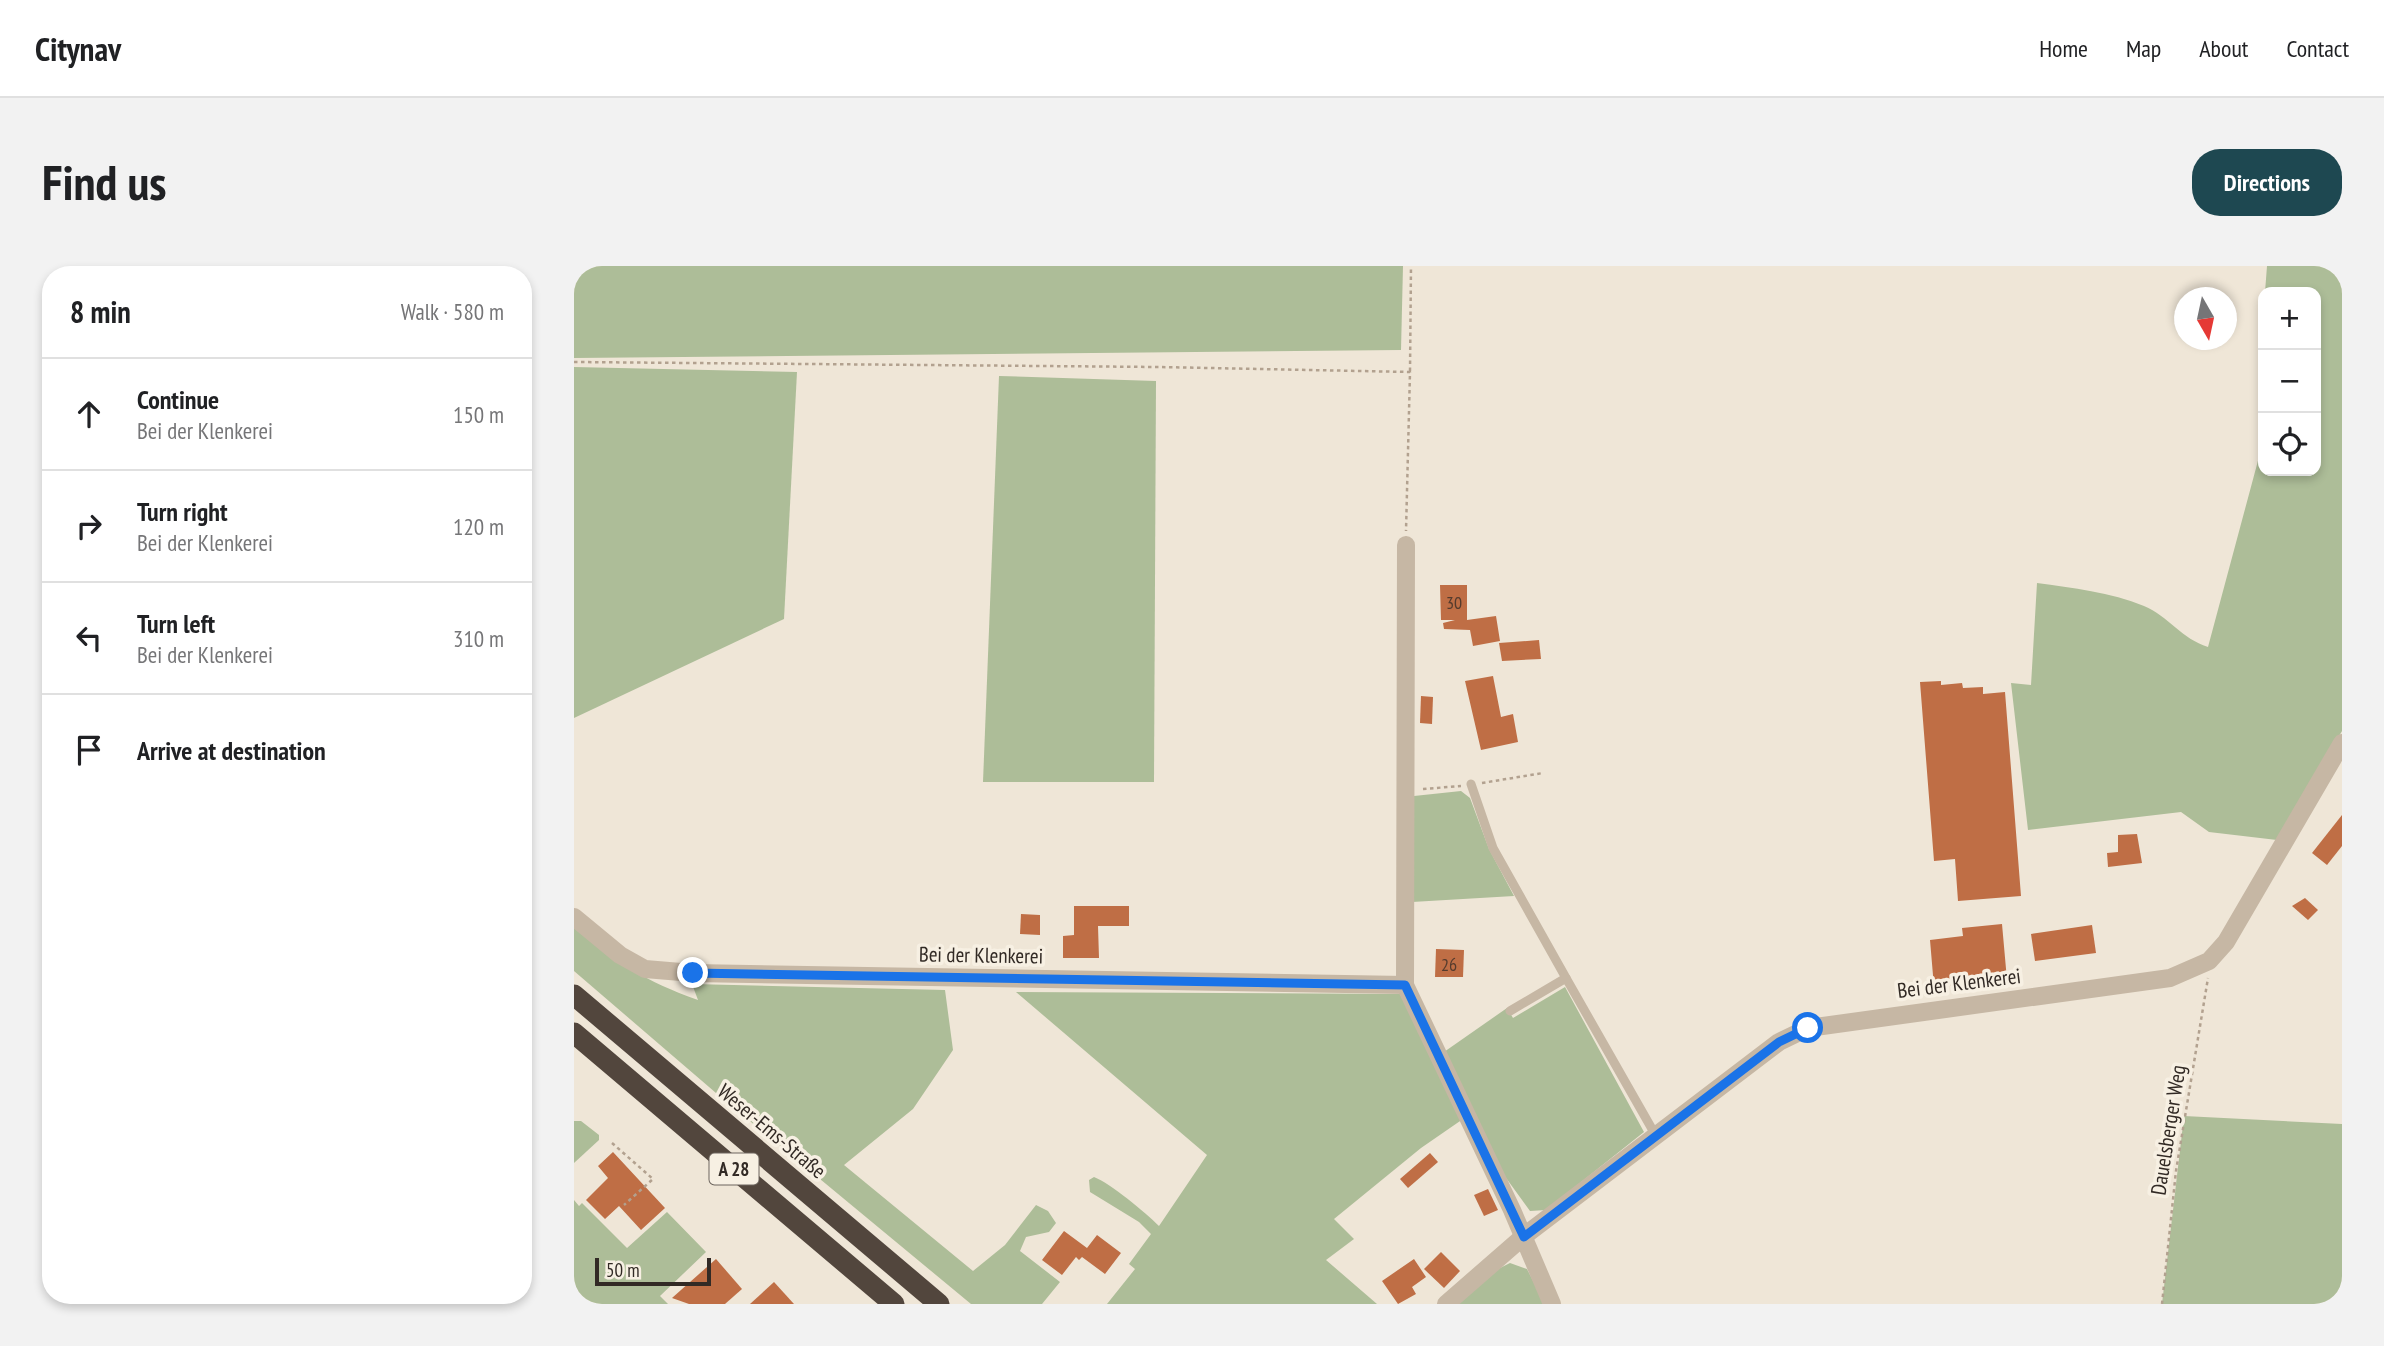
<!DOCTYPE html>
<html lang="en">
<head>
<meta charset="utf-8">
<style>
	:root { --surface:#fff; --page:#f2f2f2; --text:#202124; --muted:#757577; --line:#e0e0e0; --accent:#1e4851 }
	body { margin:0; font-family:"PT Sans Narrow",sans-serif; background:var(--page); color:var(--text) }
	.controls { position:absolute; right:21px; top:21px; display:grid; overflow:hidden; border-radius:14px; box-shadow:0 4px 10px #0003 }
	.controls button { width:63px; height:63px; display:grid; place-items:center; padding:0; border:0; border-bottom:2px solid var(--line); background:var(--surface); color:var(--text); font:35px sans-serif }
	.compass { position:absolute; left:1600px; top:21px; width:63px; height:63px; border-radius:50%; background:var(--surface); box-shadow:0 4px 10px #0003; rotate:171deg }
	.scale { position:absolute; left:21px; bottom:18px; width:116px; box-sizing:border-box; padding-left:7px; border:4px solid #322a25; border-top:0; font-size:19px; line-height:24px; white-space:nowrap; color:#322a25; -webkit-text-stroke:5px #f7f0e3; paint-order:stroke }
	.stop { position:absolute; width:21px; height:21px; margin:-16px; border:5px solid #1a73e8; border-radius:50%; background:#fff }
	.stop.end { background:#1a73e8; border-color:#fff; box-shadow:0 2px 7px #0008 }
	.list { margin:0; padding:0; list-style:none }
	h2 { display:flex; justify-content:space-between; align-items:center; height:91px; margin:0; padding:0 28px; font-size:30px }
	h2 small { font-size:23px; font-weight:400; color:var(--muted) }
	.list li { display:grid; grid-template-columns:46px 1fr auto; gap:21px; align-items:center; box-sizing:border-box; height:112px; padding:0 28px; border-top:2px solid var(--line) }
	.list b { display:block; font-size:26px; white-space:nowrap }
	.list p { margin:0; font-size:23px; white-space:nowrap; color:var(--muted) }
	.list em { font-size:23px; font-style:normal; color:var(--muted) }
	.icon { flex:none; width:38px; height:38px; fill:none; stroke:currentColor; stroke-width:2; stroke-linecap:round; stroke-linejoin:round }
	.map { position:relative; flex:none; width:1768px; height:1038px; overflow:hidden; border-radius:28px }
	header { display:flex; align-items:center; gap:42px; box-sizing:border-box; height:98px; padding:0 35px; background:var(--surface); border-bottom:2px solid var(--line) }
	header strong { font-size:33px }
	nav { display:flex; gap:38px; margin-inline-start:auto; font-size:24px }
	.intro { display:flex; align-items:center; justify-content:space-between; box-sizing:border-box; height:168px; padding:0 42px }
	h1 { margin:0; font-size:49px }
	.button { padding:18px 32px; border-radius:28px; background:var(--accent); color:#fff; font-size:24px; font-weight:700 }
	main { display:flex; gap:42px; padding:0 42px }
	aside { flex:1; background:var(--surface); border-radius:28px; box-shadow:0 4px 10px #0003 }
	.map>svg:first-child { display:block }
	.green { fill:#adbd98 }
	.building { fill:#bf6e45 }
	.lines { fill:none; stroke-linecap:round; stroke-linejoin:round }
	.path { stroke:#b2a18f; stroke-width:2.5; stroke-dasharray:3.5 3.5; stroke-linecap:butt }
	.service { stroke:#c6b7a4; stroke-width:9 }
	.minor { stroke:#c6b7a4; stroke-width:18 }
	.motorway { stroke:#52463d; stroke-width:21 }
	.route { stroke:#1a73e8; stroke-width:9 }
	.labels { text-anchor:middle; dominant-baseline:central; stroke-width:7; stroke-linejoin:round; paint-order:stroke }
	.number-label { font-size:18px; fill:#553b2d }
	.shield { fill:#f7f0e3; stroke:#6d655e; stroke-width:2 }
	.shield-label { font-size:19px; font-weight:bold; fill:#322a25 }
	.street-label { font-size:21px; fill:#322a25; stroke:#f7f0e3 }
</style>
</head>
<body>
<header>
<strong>Citynav</strong>
<nav><a>Home</a><a>Map</a><a>About</a><a>Contact</a></nav>
</header>
<div class="intro"><h1>Find us</h1><a class="button">Directions</a></div>
<main>
<aside>
<h2>8 min<small>Walk · 580 m</small></h2>
<ul class="list">
<li><svg class="icon" aria-label="ahead" viewBox="0 0 24 24"><path d="M12 20V5M6 11l6-6 6 6"/></svg><div><b>Continue</b><p>Bei der Klenkerei</p></div><em>150 m</em></li>
<li><svg class="icon" aria-label="right" viewBox="0 0 24 24"><path d="M7 20v-9h11M14 6l5 5-5 5"/></svg><div><b>Turn right</b><p>Bei der Klenkerei</p></div><em>120 m</em></li>
<li><svg class="icon" aria-label="left" viewBox="0 0 24 24"><path d="M17 20v-9H6M10 6l-5 5 5 5"/></svg><div><b>Turn left</b><p>Bei der Klenkerei</p></div><em>310 m</em></li>
<li><svg class="icon" aria-label="arrive" viewBox="0 0 24 24"><path d="M6 21V4h12l-3 4 3 4H6"/></svg><div><b>Arrive at destination</b></div></li>
</ul>
</aside>
<div class="map">
<svg width="1768" height="1038" viewBox="0 0 1768 1038">
	<rect width="100%" height="100%" fill="#efe6d7"/>
	<g class="green">
		<path d="M0,0H829L827,84L0,92Z"/>
		<path d="M1693,0H1768V465L1703,574L1635,566L1607,546L1454,564L1437,417L1457,419L1463,317C1498,322 1537,326 1570,340C1594,350 1608,373 1634,381L1689,176V205H1742V26H1691Z"/>
		<path d="M0,101L223,106L210,353L0,452Z"/>
		<path d="M425,110L582,115L580,516H409Z"/>
		<path d="M887,525L896,532L915,583L940,630L838,636L840,530Z"/>
		<path d="M0,661C43,697 71,715 124,734L118,718L371,724L379,784L339,843L270,899L399,1005L431,979L462,939L474,945L482,957L475,966L452,971L446,985L486,1016L468,1038H397L142,827L0,705Z"/>
		<path d="M991,721L1070,866L972,944L956,945L927,905L870,786L933,742L939,752Z"/>
		<path d="M442,726L826,728L889,853L847,882L760,953L780,973L752,994L803,1038H533L561,1003L555,998L577,968L565,956L516,926L515,914L520,911C536,917 571,946 585,960L633,889Z"/>
		<path d="M1610,850L1768,858V1038H1588Z"/>
		<path d="M0,855H7L25,869V874L0,897Z"/>
		<path d="M0,934L5,940L8,937L53,982L93,946L132,986L86,1030L94,1038H0Z"/>
		<path d="M936,997L953,1003L971,1038H880L920,1005Z"/>
	</g>
	<g class="building">
		<path d="M866,319H893V354L922,350L926,375L899,380L896,364L870,363L869,357L881,354H867Z"/>
		<path d="M965,374L967,393L928,395L925,377Z"/>
		<path d="M919,410L927,451L939,448L944,476L907,484L891,415Z"/>
		<path d="M1367,415V419L1388,417L1389,422L1409,421V428L1431,426L1447,630L1384,635L1381,593L1360,595L1346,416Z"/>
		<path d="M847,430L859,431L858,458L846,457Z"/>
		<path d="M1768,549V580L1753,599L1738,587Z"/>
		<path d="M1563,568L1568,597L1534,601L1533,587L1544,586V569Z"/>
		<path d="M1731,632L1744,644L1734,654L1718,640Z"/>
		<path d="M500,640H555V660H524L525,692H489V670L500,669Z"/>
		<path d="M447,648L466,649V669L446,668Z"/>
		<path d="M1428,658L1433,714L1360,721L1356,674L1389,670L1388,662Z"/>
		<path d="M1518,659L1522,687L1461,695L1457,668Z"/>
		<path d="M862,683L890,684L889,711H861Z"/>
		<path d="M39,886L91,942L67,964L45,940L31,953L12,934L34,912L24,900Z"/>
		<path d="M856,887L864,896L834,922L826,913Z"/>
		<path d="M914,923L924,944L910,950L900,929Z"/>
		<path d="M490,965L513,982L523,969L547,987L531,1008L508,991L505,994L502,991L488,1009L468,994Z"/>
		<path d="M867,986L886,1005L870,1022L850,1003Z"/>
		<path d="M142,993L168,1023L151,1038H115L98,1032Z"/>
		<path d="M840,993L852,1011L838,1021L842,1028L824,1038L808,1015Z"/>
		<path d="M200,1016L220,1038H176Z"/>
	</g>
	<g class="lines">
		<g class="path">
			<path d="M0,96L585,101L836,106L832,265"/>
			<path d="M836,105L837,0"/>
			<path d="M908,517L969,507"/>
			<path d="M849,523L887,520"/>
			<path d="M38,877L79,913L50,939"/>
			<path d="M1588,1038L1602,905L1634,712"/>
		</g>
		<g class="service">
			<path d="M897,518L919,582L992,712"/>
			<path d="M936,745L992,712L1082,870"/>
		</g>
		<g class="minor">
			<path d="M832,279L831,719L938,944L978,1038"/>
			<path d="M0,651L46,689L71,703L119,707L831,719"/>
			<path d="M872,1038L950,970L1205,776L1234,762L1596,712L1635,695L1652,676L1768,477"/>
		</g>
		<g class="motorway">
			<path d="M0,729L365,1038"/>
			<path d="M0,767L320,1038"/>
		</g>
	</g>
	<g class="lines">
		<path class="route" d="M119,707L831,719L950,971L1205,776L1234,762"/>
	</g>
	<g class="labels">
		<g class="number-label">
			<text x="880" y="336">30</text>
			<text x="875" y="698">26</text>
		</g>
		<rect class="shield" x="135.5" y="887.5" width="49" height="31" rx="5"/>
		<g class="shield-label">
			<text x="160" y="903">A 28</text>
		</g>
		<g class="street-label">
			<text transform="translate(407 689) rotate(1)">Bei der Klenkerei</text>
			<text transform="translate(1385 717) rotate(-7)">Bei der Klenkerei</text>
			<text transform="translate(1594 864) rotate(-81)">Dauelsberger Weg</text>
			<text transform="translate(198 865) rotate(40)">Weser-Ems-Straße</text>
		</g>
	</g>
</svg>
<div class="controls">
<button>+</button>
<button>−</button>
<button><svg class="icon" aria-label="locate" viewBox="0 0 24 24"><circle cx="12" cy="12" r="6"/><path d="M12 2v4M12 18v4M2 12h4M18 12h4"/></svg></button>
</div>
<svg class="compass" viewBox="-18 -18 36 36"><path d="M0-13l5 13h-10z" fill="#e53935"/><path d="M0 13l5-13h-10z" fill="#757577"/></svg>
<div class="scale">50 m</div>
<div class="stop" style="left:1234px;top:762px"></div>
<div class="stop end" style="left:119px;top:707px"></div>
</div>
</main>
</body>
</html>
